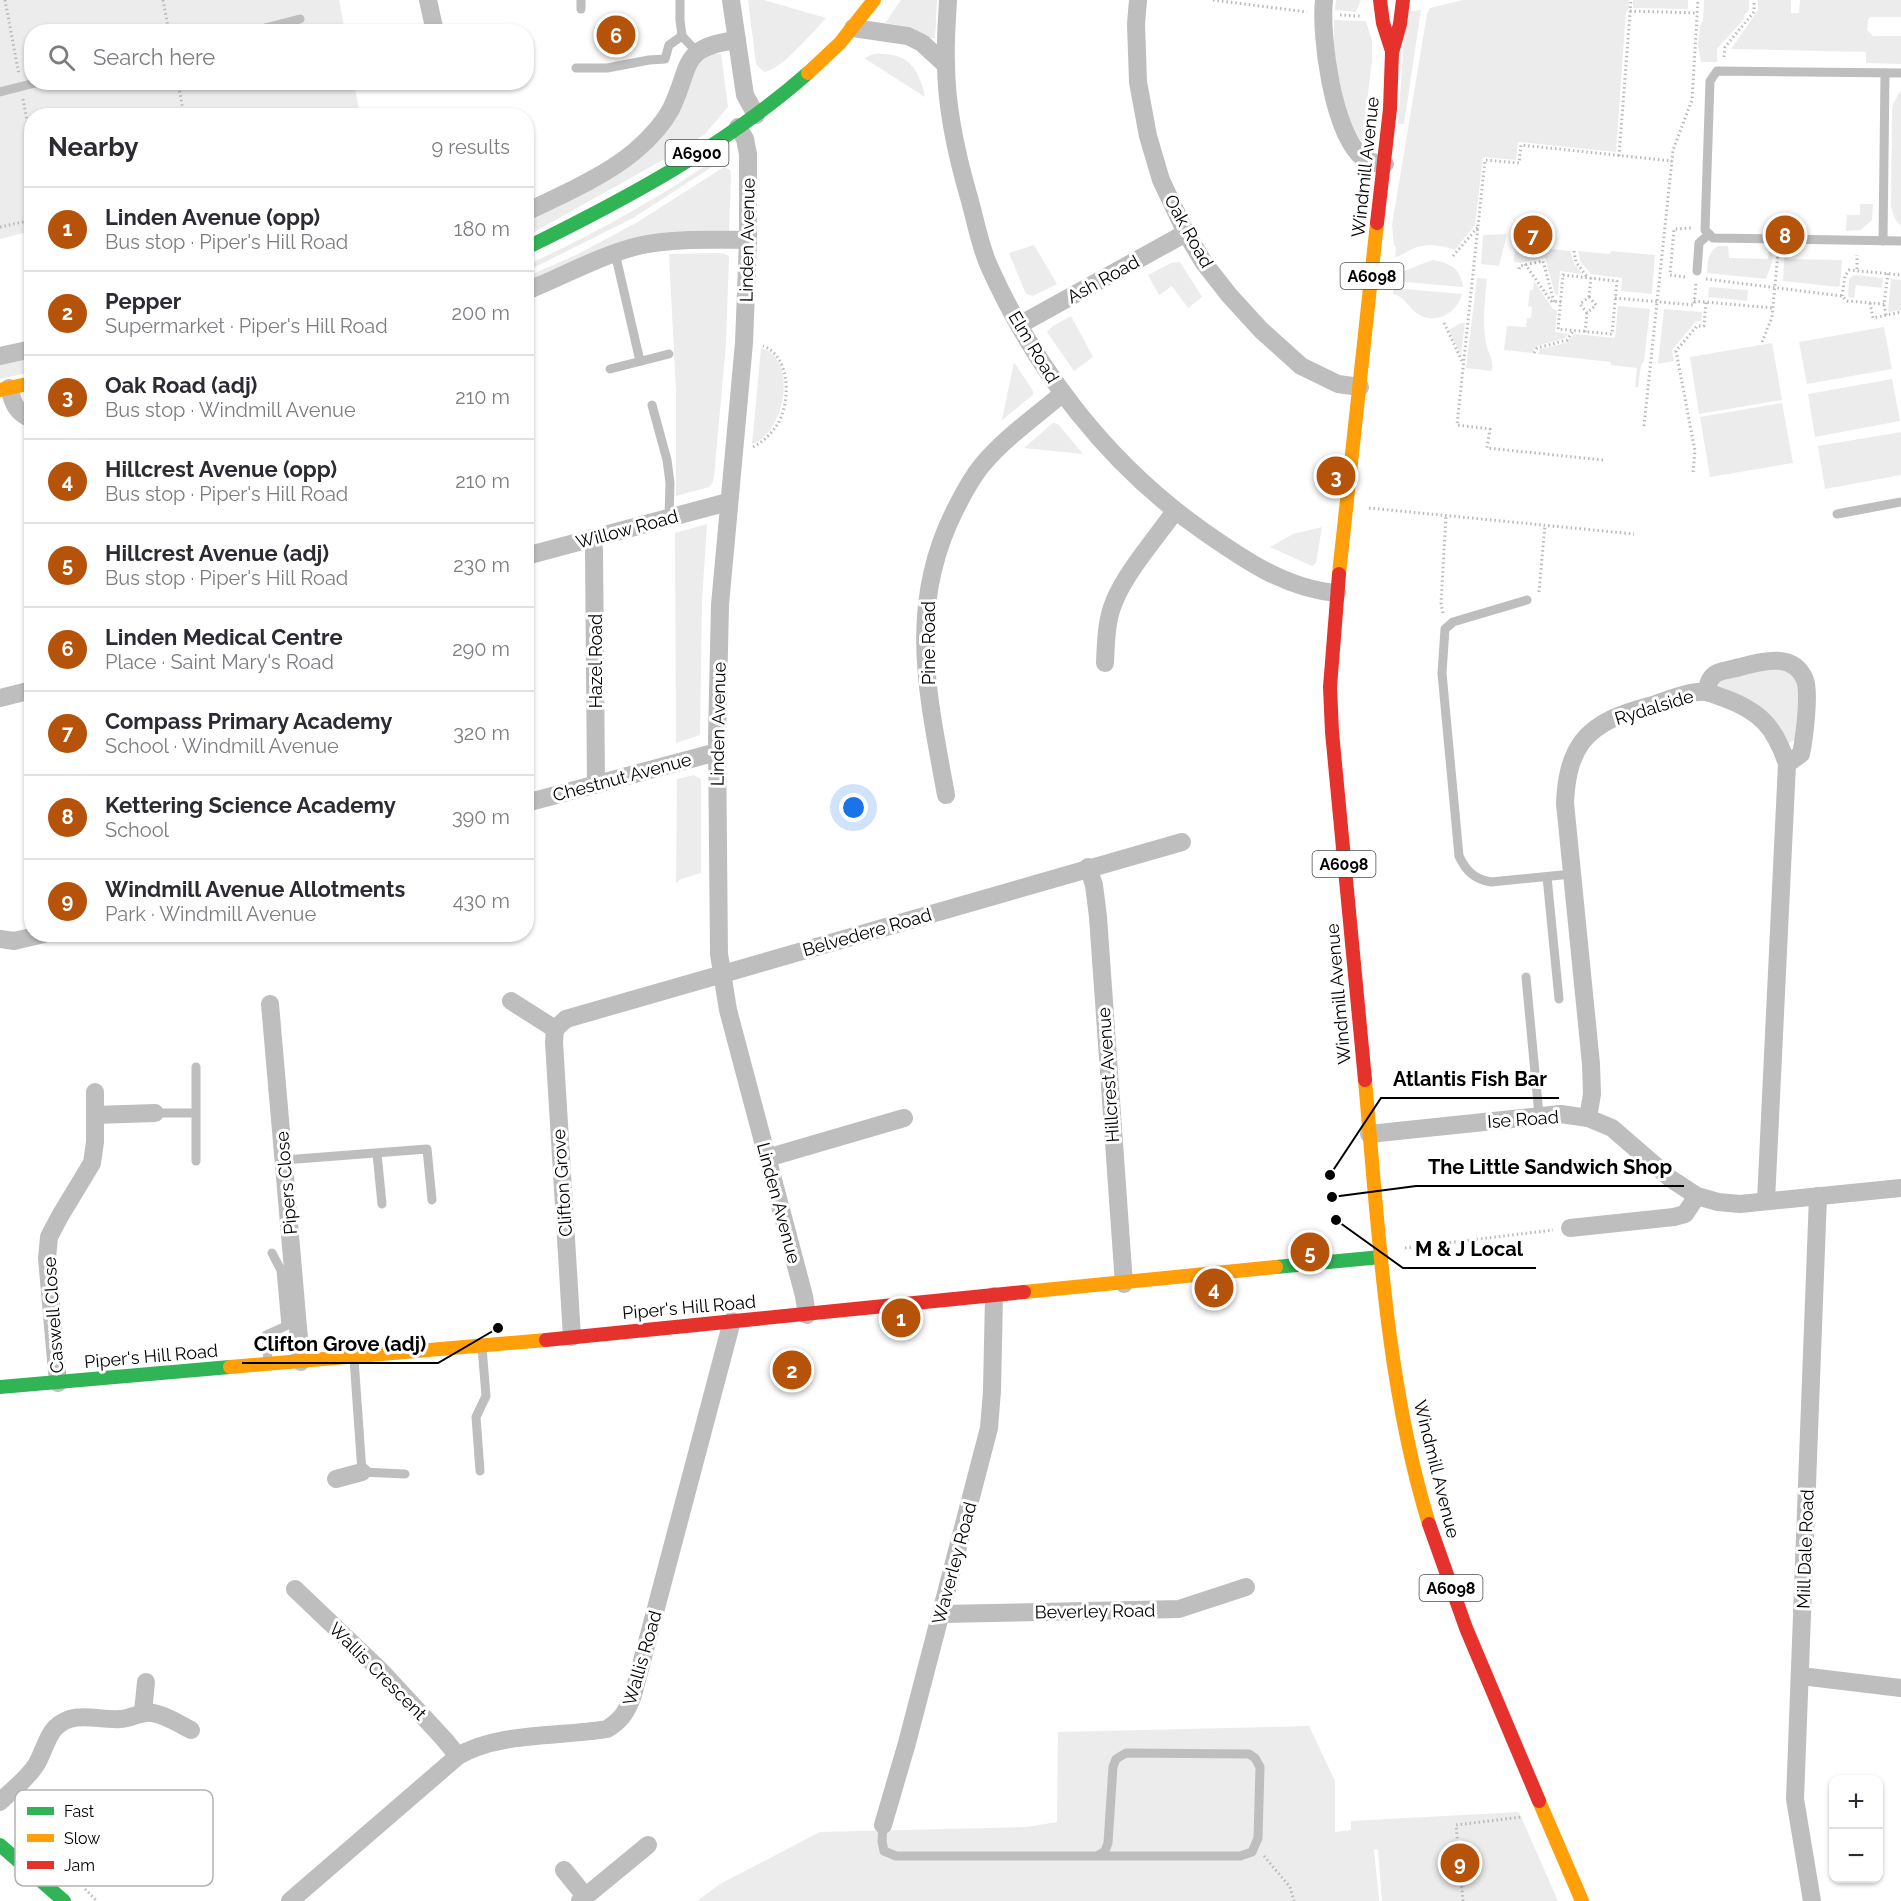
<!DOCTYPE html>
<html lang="en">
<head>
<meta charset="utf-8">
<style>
	:root { --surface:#fff; --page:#f2f2f3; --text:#2b2b33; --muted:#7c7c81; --line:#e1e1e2; --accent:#b45309 }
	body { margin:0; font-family:Raleway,sans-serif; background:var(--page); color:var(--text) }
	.controls { position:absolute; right:18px; bottom:18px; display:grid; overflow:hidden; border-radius:12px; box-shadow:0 2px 4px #0004 }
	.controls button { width:54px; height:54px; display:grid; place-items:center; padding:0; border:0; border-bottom:2px solid var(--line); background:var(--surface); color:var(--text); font:30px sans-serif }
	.you { position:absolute; left:854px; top:808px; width:21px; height:21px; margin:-15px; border:4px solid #fff; border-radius:50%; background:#1a73e8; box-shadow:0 0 0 9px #1a73e833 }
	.badge { display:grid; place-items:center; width:39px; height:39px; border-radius:50%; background:var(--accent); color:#fff; font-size:20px; font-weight:700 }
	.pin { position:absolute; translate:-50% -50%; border:3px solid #fff; box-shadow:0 2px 6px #0006 }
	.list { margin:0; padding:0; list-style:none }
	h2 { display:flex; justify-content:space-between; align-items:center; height:78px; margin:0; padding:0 24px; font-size:26px }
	h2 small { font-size:20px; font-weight:400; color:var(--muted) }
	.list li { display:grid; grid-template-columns:39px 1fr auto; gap:18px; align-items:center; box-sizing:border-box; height:84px; padding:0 24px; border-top:2px solid var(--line) }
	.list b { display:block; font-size:22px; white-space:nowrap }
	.list p { margin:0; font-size:20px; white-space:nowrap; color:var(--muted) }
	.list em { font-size:20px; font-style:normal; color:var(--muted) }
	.icon { flex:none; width:33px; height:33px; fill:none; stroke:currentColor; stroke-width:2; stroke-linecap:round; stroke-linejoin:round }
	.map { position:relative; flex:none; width:1901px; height:1901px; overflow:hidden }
	.search { position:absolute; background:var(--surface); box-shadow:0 2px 4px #0004; left:24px; top:24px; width:510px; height:66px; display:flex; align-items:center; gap:15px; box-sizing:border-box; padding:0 21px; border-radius:24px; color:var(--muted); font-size:22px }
	.panel { position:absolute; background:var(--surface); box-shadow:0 2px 4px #0004; left:24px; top:108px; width:510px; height:834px; border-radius:24px }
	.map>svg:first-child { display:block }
	.green { fill:#ececec }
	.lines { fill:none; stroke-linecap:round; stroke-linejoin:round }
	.path { stroke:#b9b9b9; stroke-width:3; stroke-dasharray:1.5 3; stroke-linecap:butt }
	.lane { stroke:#bebebe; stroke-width:9 }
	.street { stroke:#bebebe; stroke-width:18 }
	.fast { stroke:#30b455; stroke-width:14 }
	.slow { stroke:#ff9f0a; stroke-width:14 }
	.jam { stroke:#e5322d; stroke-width:14 }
	.labels { text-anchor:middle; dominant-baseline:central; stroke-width:6; stroke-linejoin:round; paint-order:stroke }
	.shield { fill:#fff; stroke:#4c4c4c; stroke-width:1.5 }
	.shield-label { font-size:16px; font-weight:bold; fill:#000 }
	.street-label { font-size:18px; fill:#000; stroke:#fff }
	.key { fill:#fff; stroke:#b2b2b2; stroke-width:1.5 }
	.key-label { font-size:16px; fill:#000 }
	.leader { fill:none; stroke:#000; stroke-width:2 }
	.callout-dot { fill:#000; stroke:#fff; stroke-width:2 }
	.callout-label { font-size:20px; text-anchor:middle; font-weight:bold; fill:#000; stroke:#fff; stroke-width:6; stroke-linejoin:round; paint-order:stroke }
</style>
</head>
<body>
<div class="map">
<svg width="1901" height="1901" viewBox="0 0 1901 1901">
	<rect width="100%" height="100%" fill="#fff"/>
	<g class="green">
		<path d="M0,0H339L345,31L32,32V82L354,83L360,115L32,116L31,231L0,239Z"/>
		<path d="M748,0H764L826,18C814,31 780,71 764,72L756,64Z"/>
		<path d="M901,0H937L935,38H929L911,27L885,23Z"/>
		<path d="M1336,0H1361L1356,12L1335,10Z"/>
		<path d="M1463,0H1629V9L1626,12L1616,152L1518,142L1516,160L1483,157L1475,225L1455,250C1441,245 1427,242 1412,249C1406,252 1402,256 1395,257L1396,247L1394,245L1392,225L1427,14L1430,8Z"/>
		<path d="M1633,0H1688V9L1633,8Z"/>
		<path d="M1704,0H1749V10L1744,16V19L1717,49V62H1701L1698,46L1700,27L1703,20Z"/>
		<path d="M1758,0H1791V13H1799L1800,0H1901V17H1870L1868,20L1867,30L1873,36H1901V64L1866,63V52L1731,49L1758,10Z"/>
		<path d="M1421,10L1404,124H1398L1406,12Z"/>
		<path d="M1334,20L1366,21L1372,41V61L1362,142C1337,111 1333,58 1334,20Z"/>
		<path d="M711,54H721L728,107L705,134L677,152L527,236V220L639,158L696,64Z"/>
		<path d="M874,54C907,52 918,66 925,97L864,58Z"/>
		<path d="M1901,90V226L1895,219L1891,207L1892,110L1893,104Z"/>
		<path d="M714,160L719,161L718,163L633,218L527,271V265C592,235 654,201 714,160Z"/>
		<path d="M724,167L730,170L731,176L729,231L527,285L526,277L578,254L636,223Z"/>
		<path d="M1860,204H1873L1872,220L1861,230L1846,231L1847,215H1860Z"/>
		<path d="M1507,234L1499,266L1481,264L1483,235Z"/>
		<path d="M1034,245L1057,284L1033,296L1026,294L1009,253Z"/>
		<path d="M1515,245L1570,251L1574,263L1582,274L1560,271L1558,295L1555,294L1545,258L1520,263L1514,262Z"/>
		<path d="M1718,246H1728L1729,258L1768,259L1769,246H1773L1772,263L1766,279L1707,273C1708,260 1707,254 1718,246Z"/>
		<path d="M1785,246H1788V259L1842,260L1840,285L1838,287L1783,281Z"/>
		<path d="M1578,251L1610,254L1611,251L1655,255L1652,294L1621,291L1622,278L1591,274L1580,261Z"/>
		<path d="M722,253L729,256L726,344L714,477L712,484L709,487L676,496V392L669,254Z"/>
		<path d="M1432,260C1449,262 1461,269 1463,287L1394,281V275Z"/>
		<path d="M1180,262L1202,297L1188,308L1172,286L1159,295L1148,275L1171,263Z"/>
		<path d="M1854,275L1883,278L1882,288L1856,285L1854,298L1848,297L1849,279Z"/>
		<path d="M1477,278L1487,279C1485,299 1482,322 1486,343C1488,354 1494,358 1492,371L1466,368Z"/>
		<path d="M1891,279L1901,280V310L1890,312L1888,311Z"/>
		<path d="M1534,281L1553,309L1557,310L1555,332L1569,334L1563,339L1536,346L1532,353L1504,350L1507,326L1526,327L1527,318H1531L1532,307L1528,306L1530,290H1533Z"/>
		<path d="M1709,287L1748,290L1747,301L1708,297Z"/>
		<path d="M1393,288L1462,294C1458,312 1435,326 1418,314C1407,307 1407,298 1393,294Z"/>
		<path d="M1618,306L1650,309L1644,361L1641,365L1638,387H1635L1637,368L1611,365V362L1538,354L1540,349L1565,343L1575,334L1615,338Z"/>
		<path d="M1664,309L1702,312L1701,321H1696L1672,350L1674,361L1658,364Z"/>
		<path d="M1071,316L1093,357L1074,371L1047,332L1053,326Z"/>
		<path d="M1461,323H1465L1461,355L1449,330Z"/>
		<path d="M1884,327L1892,369L1807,384L1799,342Z"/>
		<path d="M1772,343L1782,400L1699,414L1690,357Z"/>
		<path d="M761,348C799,359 785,433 752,444Z"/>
		<path d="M31,357V372L0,379V365Z"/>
		<path d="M1014,362L1033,391V395L1002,420Z"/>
		<path d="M1892,379L1900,421L1815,437L1808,394Z"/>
		<path d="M1782,403L1793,463L1710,477L1700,417Z"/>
		<path d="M1053,423L1058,424L1083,454L1024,448Z"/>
		<path d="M1901,432V475L1825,489L1818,446Z"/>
		<path d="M707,524L702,600L700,735L676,743L675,533Z"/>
		<path d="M1322,527L1316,563L1312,566L1270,547L1293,534Z"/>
		<path d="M1763,667L1791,672L1799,686L1795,740L1789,743C1785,738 1783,732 1779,727C1764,707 1742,695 1719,688V681Z"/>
		<path d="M694,775L701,779V873L681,879L676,883L677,779Z"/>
		<path d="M1309,1726L1335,1781V1832L1351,1830V1821L1519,1812L1558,1901H1382L1378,1850L1374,1849L1379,1901H697L720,1884L820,1832L1026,1827L1057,1822L1058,1732Z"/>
	</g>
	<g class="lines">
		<g class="path">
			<path d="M5,0L19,75"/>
			<path d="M163,0L169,32"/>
			<path d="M1213,0L1307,12"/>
			<path d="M1630,11L1697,13"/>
			<path d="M1340,15L1360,16"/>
			<path d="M1724,57L1725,47L1754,12V0"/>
			<path d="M178,82L184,116"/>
			<path d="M23,99L32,148"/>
			<path d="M1619,156L1631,0"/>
			<path d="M0,227L32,220"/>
			<path d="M1574,251L1576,262L1588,278"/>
			<path d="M1453,256L1478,227"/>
			<path d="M1525,264L1551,301L1561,302"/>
			<path d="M1519,269L1520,266L1543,261L1554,302"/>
			<path d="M1857,269V255"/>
			<path d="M1563,275L1617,281L1612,334L1558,329Z"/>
			<path d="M1685,277L1670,275L1674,229L1691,228"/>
			<path d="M1706,279L1842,296L1847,301L1884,304"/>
			<path d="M1842,296L1845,276L1849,270L1901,275"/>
			<path d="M1589,297L1596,305L1587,313L1580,304Z"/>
			<path d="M1589,297L1591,278"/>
			<path d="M1615,298L1694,305L1696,283"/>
			<path d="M1694,301L1773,308"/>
			<path d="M1870,303L1873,318L1901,312"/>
			<path d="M1886,315L1884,304L1888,273"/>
			<path d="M1444,323L1463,363"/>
			<path d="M1585,332L1587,313"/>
			<path d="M1762,342L1772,317L1778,253"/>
			<path d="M1534,353L1537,348L1567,340L1573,331"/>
			<path d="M1644,426L1673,150L1692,100L1698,0"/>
			<path d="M753,447C763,442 771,434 777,425C791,403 791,356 763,346"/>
			<path d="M1603,460L1487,448L1490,429L1457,425L1485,160L1519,163L1521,145L1672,161"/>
			<path d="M1693,472L1695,451L1676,351L1697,326H1704L1706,302"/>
			<path d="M1369,508L1634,534"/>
			<path d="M1539,592L1545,525"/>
			<path d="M1443,613L1441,603L1446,516"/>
			<path d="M1405,1248L1553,1230"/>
			<path d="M1264,1856L1290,1887L1294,1901"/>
			<path d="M85,1889L97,1901"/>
			<path d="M1463,1901L1456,1825L1522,1817"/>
		</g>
		<g class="lane">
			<path d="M680,0V20L682,36L697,52"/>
			<path d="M581,9V0"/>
			<path d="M250,32L300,19"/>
			<path d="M576,68H607L649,60L665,59L669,45L682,36"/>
			<path d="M1901,73L1717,71L1710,81L1705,230L1713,238L1901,241"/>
			<path d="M0,92L39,82"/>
			<path d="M1883,241L1885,73"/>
			<path d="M615,253L640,361"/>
			<path d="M1697,271L1699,243L1709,234"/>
			<path d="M610,369L669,354"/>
			<path d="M652,405L667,460L670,483L669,518"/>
			<path d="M1837,514L1901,502"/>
			<path d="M1527,600L1453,622L1445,629L1442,673L1459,856C1466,871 1474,879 1491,882L1572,874"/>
			<path d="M1547,877L1559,999"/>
			<path d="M1526,977L1539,1115"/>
			<path d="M155,1113H195"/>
			<path d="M377,1154L382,1204"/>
			<path d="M284,1160L427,1149L432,1200"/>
			<path d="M196,1161V1067"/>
			<path d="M354,1359L362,1472L405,1474"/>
			<path d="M268,1362L266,1335L286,1326L281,1270L272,1253"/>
			<path d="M480,1471L476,1417L486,1396L482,1347"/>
			<path d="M883,1825L882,1841L884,1851L896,1856H1097L1105,1851L1108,1843L1113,1767L1116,1759L1126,1753L1249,1754L1255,1758L1260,1767L1258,1838L1252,1852L1240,1856H1097"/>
		</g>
		<g class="street">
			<path d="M428,0L435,32"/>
			<path d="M731,0L745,95L756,115"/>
			<path d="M948,0C947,21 945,42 946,63C946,110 957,157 970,201C976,223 980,246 989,266C1036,371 1109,465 1203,531C1243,559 1286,589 1337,593"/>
			<path d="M1138,0L1136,24L1138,82L1148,136L1161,180L1186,233L1204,263L1229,295L1261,330L1301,366L1338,384L1360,387"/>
			<path d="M1324,0C1320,36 1333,134 1363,158C1370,163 1377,163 1385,164"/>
			<path d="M853,28L908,36L922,43L946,65"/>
			<path d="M738,127L745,139L748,154V240L744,343L720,605L717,738L719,954L728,1010L804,1296L807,1315"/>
			<path d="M526,212C560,196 607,175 635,151C649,139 662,126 671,109C692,66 679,47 737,40"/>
			<path d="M526,291C564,276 602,254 642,245C676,238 713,240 748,240"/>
			<path d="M1019,325L1186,233"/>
			<path d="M0,356L32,349"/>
			<path d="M9,388C13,403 16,413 32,419"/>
			<path d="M592,538L594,550L596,784"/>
			<path d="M526,556L728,502"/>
			<path d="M1105,663C1106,643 1106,621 1114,602C1126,572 1156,538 1175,511"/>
			<path d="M1706,692C1708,685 1709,677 1717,673C1724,670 1733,669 1740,667C1762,661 1794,652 1805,680C1810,693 1804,740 1801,754L1787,764"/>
			<path d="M0,698L32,690"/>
			<path d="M946,795C928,695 906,607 955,510C963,494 972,477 983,464C1006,437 1036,416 1062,394"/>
			<path d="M526,803L717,752"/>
			<path d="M1088,867L1094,885L1098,917L1124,1284"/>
			<path d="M0,939L14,941L44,934"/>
			<path d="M511,1001L555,1029"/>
			<path d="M270,1004L301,1362"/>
			<path d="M555,1029L566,1019L1182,842"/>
			<path d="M555,1029L554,1042L572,1337"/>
			<path d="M95,1115L155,1113"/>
			<path d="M1588,1118L1592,1094L1591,1064L1565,803C1566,782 1569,760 1582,742C1598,721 1624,713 1649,706C1666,701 1689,690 1706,692C1712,693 1718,696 1724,698C1760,711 1775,727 1787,764L1766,1201"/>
			<path d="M1369,1134L1561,1114L1588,1118L1612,1128L1671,1179L1697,1196L1718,1202L1740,1204L1901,1188"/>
			<path d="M767,1158L904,1118"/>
			<path d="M1570,1228L1674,1217L1685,1214L1697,1196"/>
			<path d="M58,1383L47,1258L49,1237L60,1216L92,1163L95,1142V1092"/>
			<path d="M336,1479L362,1472"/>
			<path d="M295,1589L382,1672L444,1739L458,1756"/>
			<path d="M941,1614L1179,1609L1246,1587"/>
			<path d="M1801,1676L1901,1688"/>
			<path d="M143,1712L146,1682"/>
			<path d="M0,1802C12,1790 27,1779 36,1765C43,1754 46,1738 55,1728C74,1709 98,1721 121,1719C133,1718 141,1711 153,1713C166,1715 179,1724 191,1730"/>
			<path d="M883,1825L907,1743L989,1428L992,1391L994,1296"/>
			<path d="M564,1870L585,1896"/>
			<path d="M290,1901L458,1756C498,1732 560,1737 607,1729C622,1720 627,1711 633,1695L732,1321"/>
			<path d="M580,1901L648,1845"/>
			<path d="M1812,1901L1795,1799L1818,1196"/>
		</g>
		<g class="fast">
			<path d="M526,248C624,200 725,146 808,73"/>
			<path d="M1276,1267L1381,1257"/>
			<path d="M0,1387L230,1367"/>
			<path d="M0,1845L64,1901"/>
		</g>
		<g class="slow">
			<path d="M808,73L840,43L874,0"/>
			<path d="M0,390L32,383"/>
			<path d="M1339,574L1377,223"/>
			<path d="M1365,1080C1378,1224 1386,1385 1429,1524"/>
			<path d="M1024,1292L1276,1267"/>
			<path d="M230,1367L546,1340"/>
			<path d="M1539,1801L1582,1901"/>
		</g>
		<g class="jam">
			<path d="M1380,0L1383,23L1391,48"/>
			<path d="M1377,223L1390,109L1392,53L1400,24L1403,0"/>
			<path d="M1339,574L1330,687L1332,732L1365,1080"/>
			<path d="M546,1340L1024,1292"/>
			<path d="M1429,1524L1466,1628L1539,1801"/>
		</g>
	</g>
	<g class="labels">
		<g class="shield">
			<rect x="665.5" y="140" width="63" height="26" rx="4.5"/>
			<rect x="1340.5" y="263" width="63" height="26" rx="4.5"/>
			<rect x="1312.5" y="851" width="63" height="26" rx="4.5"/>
			<rect x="1419.5" y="1575" width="63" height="26" rx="4.5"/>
		</g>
		<g class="shield-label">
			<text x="697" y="153">A6900</text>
			<text x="1372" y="276">A6098</text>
			<text x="1344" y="864">A6098</text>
			<text x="1451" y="1588">A6098</text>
		</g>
		<g class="street-label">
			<text transform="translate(1365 167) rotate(-84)">Windmill Avenue</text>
			<text transform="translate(1189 231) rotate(61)">Oak Road</text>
			<text transform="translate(747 240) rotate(-89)">Linden Avenue</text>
			<text transform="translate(1103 279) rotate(-29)">Ash Road</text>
			<text transform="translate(1034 347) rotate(59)">Elm Road</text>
			<text transform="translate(627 529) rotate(-15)">Willow Road</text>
			<text transform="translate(928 643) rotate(-90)">Pine Road</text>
			<text transform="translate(595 661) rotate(-90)">Hazel Road</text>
			<text transform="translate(1654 707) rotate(-17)">Rydalside</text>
			<text transform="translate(718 724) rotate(-89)">Linden Avenue</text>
			<text transform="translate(622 777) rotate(-15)">Chestnut Avenue</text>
			<text transform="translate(867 932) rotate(-16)">Belvedere Road</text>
			<text transform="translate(1338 994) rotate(-95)">Windmill Avenue</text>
			<text transform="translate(1108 1075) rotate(-94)">Hillcrest Avenue</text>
			<text transform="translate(1523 1119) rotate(-4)">Ise Road</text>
			<text transform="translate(286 1183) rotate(-95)">Pipers Close</text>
			<text transform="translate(562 1183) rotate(-94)">Clifton Grove</text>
			<text transform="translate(779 1203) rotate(75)">Linden Avenue</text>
			<text transform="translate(689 1307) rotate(-5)">Piper's Hill Road</text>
			<text transform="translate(53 1315) rotate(-94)">Caswell Close</text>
			<text transform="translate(151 1356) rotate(-5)">Piper's Hill Road</text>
			<text transform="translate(1437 1469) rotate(76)">Windmill Avenue</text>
			<text transform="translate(1805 1549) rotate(-88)">Mill Dale Road</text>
			<text transform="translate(954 1563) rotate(-75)">Waverley Road</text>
			<text transform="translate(1095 1611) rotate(-1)">Beverley Road</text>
			<text transform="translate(642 1658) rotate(-74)">Wallis Road</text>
			<text transform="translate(378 1671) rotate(45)">Wallis Crescent</text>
		</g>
	</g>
	<rect x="15" y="1790" width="198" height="96" rx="9" class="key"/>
	<rect x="27" y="1807" width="27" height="8" fill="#30b455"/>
	<rect x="27" y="1834" width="27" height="8" fill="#ff9f0a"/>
	<rect x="27" y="1861" width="27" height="8" fill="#e5322d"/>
	<g class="key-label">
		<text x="64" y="1817">Fast</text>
		<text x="64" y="1844">Slow</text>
		<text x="64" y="1871">Jam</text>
	</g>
	<path class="leader" d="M1330 1175L1381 1098H1559M1332 1197L1416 1186H1684M1336 1220L1403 1268H1536M498 1328L438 1363H242"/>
	<g class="callout-dot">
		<circle cx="1330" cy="1175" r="6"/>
		<circle cx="1332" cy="1197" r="6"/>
		<circle cx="1336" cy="1220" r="6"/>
		<circle cx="498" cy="1328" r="6"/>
	</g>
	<g class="callout-label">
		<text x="1470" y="1086">Atlantis Fish Bar</text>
		<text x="1550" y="1174">The Little Sandwich Shop</text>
		<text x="1469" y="1256">M &amp; J Local</text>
		<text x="340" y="1351">Clifton Grove (adj)</text>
	</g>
</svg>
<div class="controls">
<button>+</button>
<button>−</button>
</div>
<div class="you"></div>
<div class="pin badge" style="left:901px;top:1318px">1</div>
<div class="pin badge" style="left:792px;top:1370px">2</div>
<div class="pin badge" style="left:1336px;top:476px">3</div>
<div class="pin badge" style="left:1214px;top:1288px">4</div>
<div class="pin badge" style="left:1310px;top:1252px">5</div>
<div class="pin badge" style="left:616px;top:35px">6</div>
<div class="pin badge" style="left:1533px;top:235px">7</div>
<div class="pin badge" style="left:1785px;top:235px">8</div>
<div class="pin badge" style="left:1460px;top:1863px">9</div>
<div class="search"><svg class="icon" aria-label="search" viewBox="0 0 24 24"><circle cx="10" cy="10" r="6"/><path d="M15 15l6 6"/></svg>Search here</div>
<section class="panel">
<h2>Nearby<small>9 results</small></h2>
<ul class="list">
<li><span class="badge">1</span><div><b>Linden Avenue (opp)</b><p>Bus stop · Piper's Hill Road</p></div><em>180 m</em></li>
<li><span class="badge">2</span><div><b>Pepper</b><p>Supermarket · Piper's Hill Road</p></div><em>200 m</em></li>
<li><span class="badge">3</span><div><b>Oak Road (adj)</b><p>Bus stop · Windmill Avenue</p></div><em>210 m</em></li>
<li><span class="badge">4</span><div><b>Hillcrest Avenue (opp)</b><p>Bus stop · Piper's Hill Road</p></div><em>210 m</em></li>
<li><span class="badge">5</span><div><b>Hillcrest Avenue (adj)</b><p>Bus stop · Piper's Hill Road</p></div><em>230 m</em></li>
<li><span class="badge">6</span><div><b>Linden Medical Centre</b><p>Place · Saint Mary's Road</p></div><em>290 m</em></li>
<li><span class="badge">7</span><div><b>Compass Primary Academy</b><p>School · Windmill Avenue</p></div><em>320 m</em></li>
<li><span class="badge">8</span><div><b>Kettering Science Academy</b><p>School</p></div><em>390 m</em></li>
<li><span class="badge">9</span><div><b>Windmill Avenue Allotments</b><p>Park · Windmill Avenue</p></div><em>430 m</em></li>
</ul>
</section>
</div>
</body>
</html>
